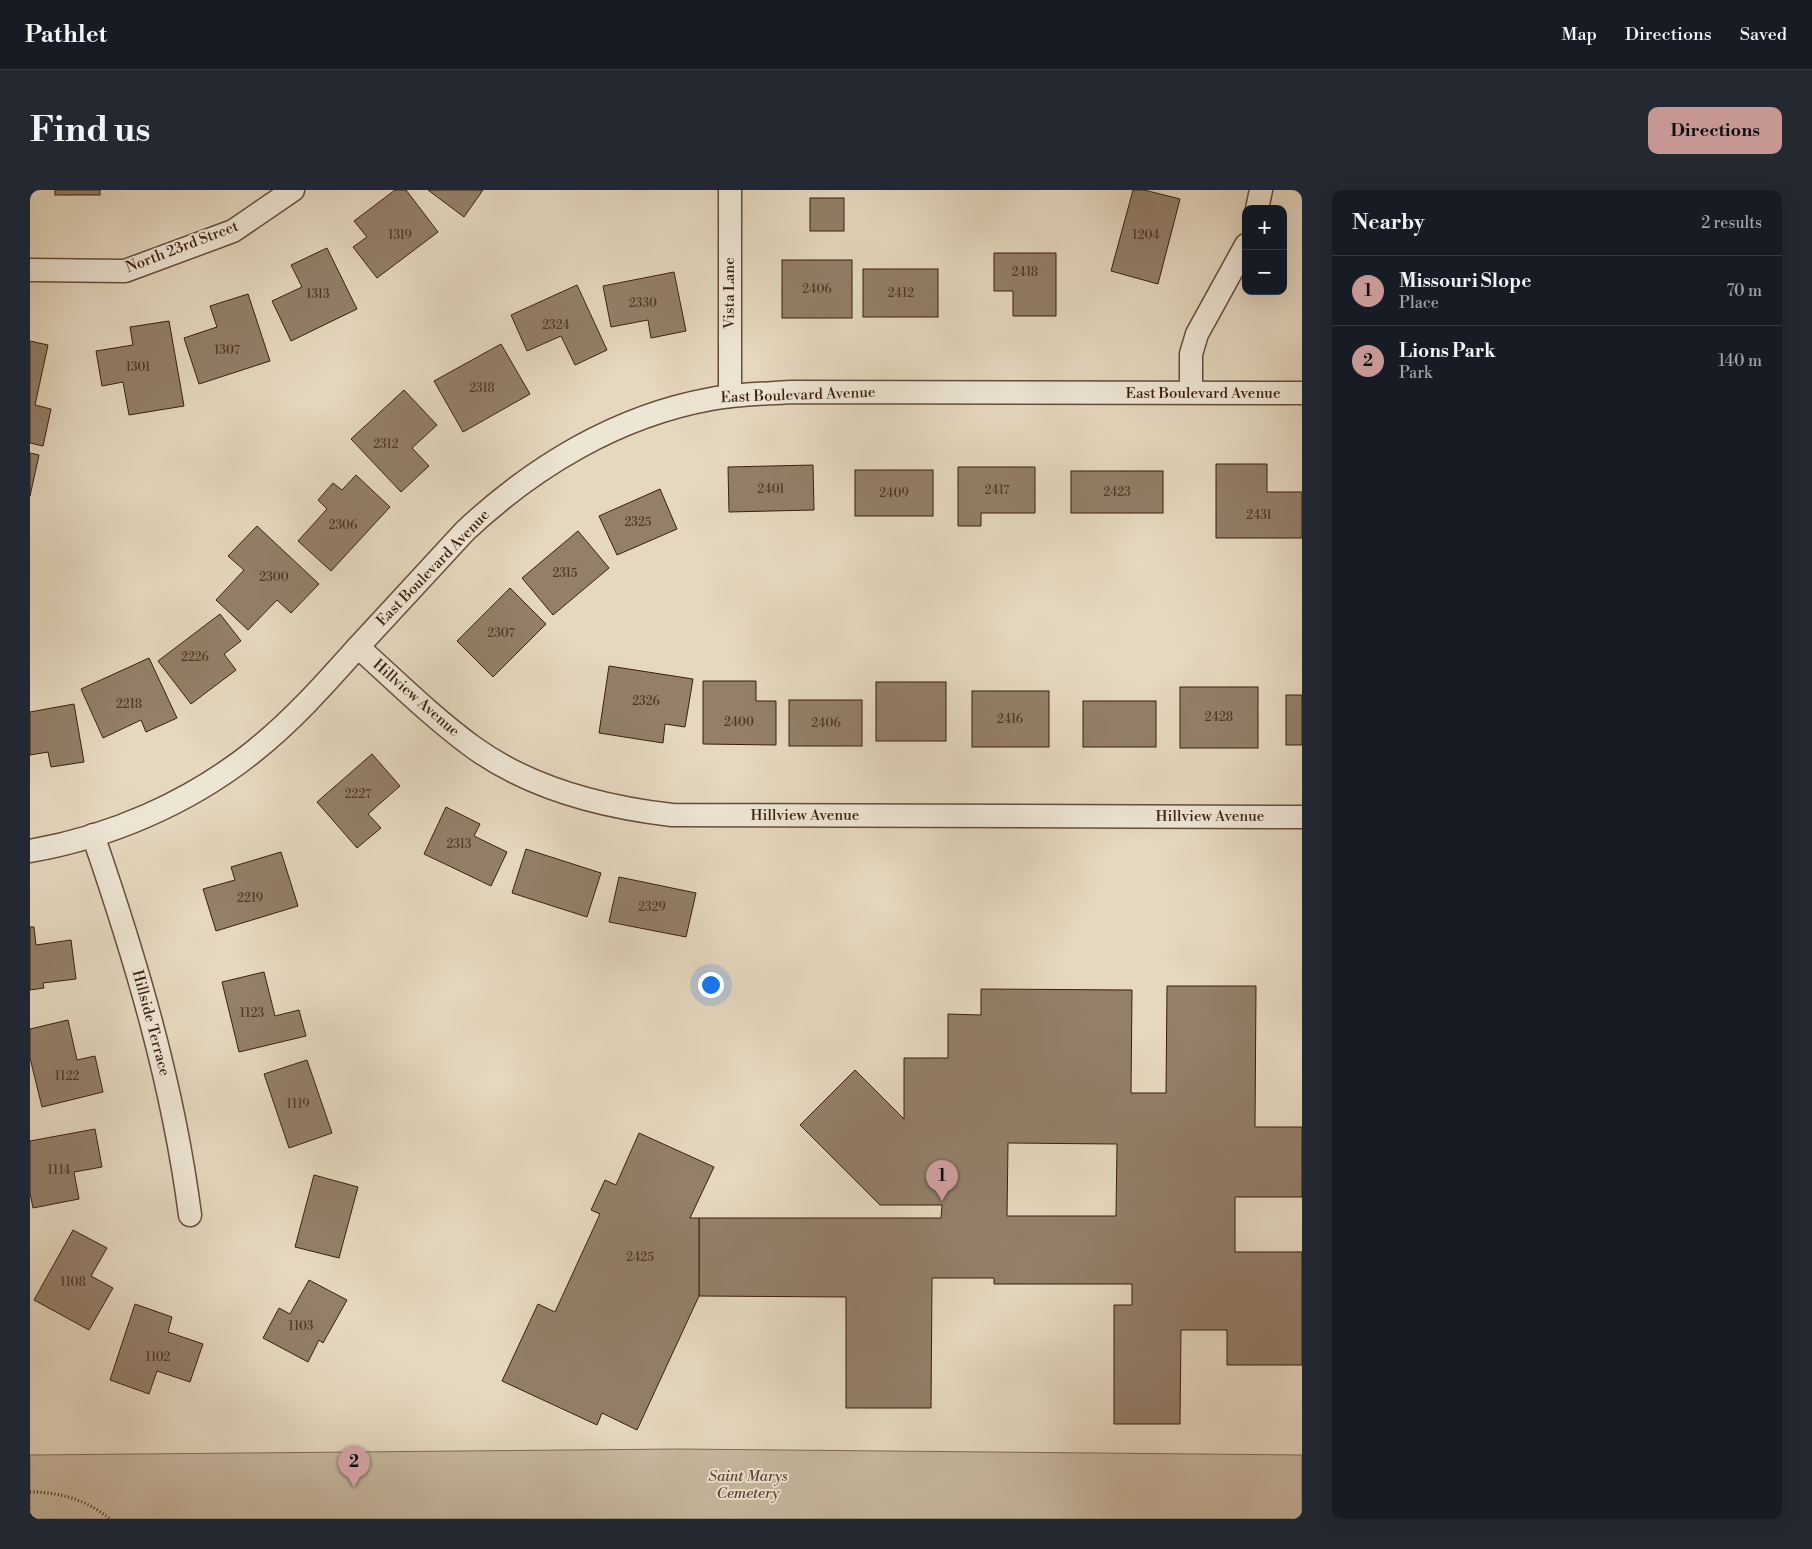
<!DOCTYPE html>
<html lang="en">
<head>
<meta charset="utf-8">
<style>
	:root { --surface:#171b24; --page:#242831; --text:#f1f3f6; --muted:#9ea1a6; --line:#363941; --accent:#c59692 }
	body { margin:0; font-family:"Libre Bodoni",serif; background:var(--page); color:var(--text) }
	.controls { position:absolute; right:15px; top:15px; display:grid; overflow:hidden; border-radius:10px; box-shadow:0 5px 20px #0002 }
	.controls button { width:45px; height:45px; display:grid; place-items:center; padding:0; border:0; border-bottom:1px solid var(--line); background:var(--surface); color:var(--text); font:25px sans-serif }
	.you { position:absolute; left:680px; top:794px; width:18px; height:18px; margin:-12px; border:4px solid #fff; border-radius:50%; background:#1a73e8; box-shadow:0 0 0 8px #1a73e833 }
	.badge { display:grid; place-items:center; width:32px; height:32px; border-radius:50%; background:var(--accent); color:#111; font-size:16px; font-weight:700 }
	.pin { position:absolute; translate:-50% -41px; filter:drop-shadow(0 1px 2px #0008) }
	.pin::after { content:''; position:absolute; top:26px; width:18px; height:15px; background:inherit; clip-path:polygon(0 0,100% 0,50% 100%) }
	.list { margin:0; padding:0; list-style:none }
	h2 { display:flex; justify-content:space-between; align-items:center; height:65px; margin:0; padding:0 20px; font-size:21px }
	h2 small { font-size:16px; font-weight:400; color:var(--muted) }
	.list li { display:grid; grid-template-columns:32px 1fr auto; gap:15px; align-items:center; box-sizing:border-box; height:70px; padding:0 20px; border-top:1px solid var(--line) }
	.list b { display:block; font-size:19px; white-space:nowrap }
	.list p { margin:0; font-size:16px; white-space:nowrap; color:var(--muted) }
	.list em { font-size:16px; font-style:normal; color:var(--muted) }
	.map { position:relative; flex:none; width:1272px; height:1329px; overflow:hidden; border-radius:10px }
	header { display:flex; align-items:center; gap:30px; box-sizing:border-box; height:70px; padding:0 25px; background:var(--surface); border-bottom:1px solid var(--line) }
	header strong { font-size:24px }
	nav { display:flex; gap:28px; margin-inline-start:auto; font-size:18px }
	.intro { display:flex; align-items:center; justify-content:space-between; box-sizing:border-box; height:120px; padding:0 30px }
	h1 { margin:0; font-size:35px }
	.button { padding:12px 22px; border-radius:10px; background:var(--accent); color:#111; font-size:18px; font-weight:700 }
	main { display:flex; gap:30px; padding:0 30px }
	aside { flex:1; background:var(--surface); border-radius:10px; box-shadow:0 5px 20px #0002 }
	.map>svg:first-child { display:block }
	.green { fill:#c8b9a1; stroke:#816c58 }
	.building { fill:#937f6a; stroke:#3a1f0e; fill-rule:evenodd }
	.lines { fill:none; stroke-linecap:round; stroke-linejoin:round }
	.street-casing { stroke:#654d3a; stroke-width:25 }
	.path { stroke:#3a1f0e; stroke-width:3; stroke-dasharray:1 2.5; stroke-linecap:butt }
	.street { stroke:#eee6d5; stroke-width:22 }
	.labels { text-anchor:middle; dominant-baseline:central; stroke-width:4; stroke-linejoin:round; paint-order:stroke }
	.number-label { font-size:12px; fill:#503725 }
	.street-label { font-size:15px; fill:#3a1f0e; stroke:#eee6d5 }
	.park-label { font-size:15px; font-style:italic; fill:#5e4633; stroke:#eee6d5 }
</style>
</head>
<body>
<header>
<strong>Pathlet</strong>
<nav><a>Map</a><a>Directions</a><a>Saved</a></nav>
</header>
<div class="intro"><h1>Find us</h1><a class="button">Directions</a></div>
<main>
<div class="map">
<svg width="1272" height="1329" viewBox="0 0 1272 1329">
	<rect width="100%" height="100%" fill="#e5d8bf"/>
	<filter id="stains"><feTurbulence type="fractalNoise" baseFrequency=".004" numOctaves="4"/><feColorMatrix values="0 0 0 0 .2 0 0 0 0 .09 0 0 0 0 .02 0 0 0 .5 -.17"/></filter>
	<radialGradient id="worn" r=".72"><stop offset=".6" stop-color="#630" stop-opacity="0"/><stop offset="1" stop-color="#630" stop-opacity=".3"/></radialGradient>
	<path class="green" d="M649,1259L1272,1265V1329H0V1265Z"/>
	<g class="building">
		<rect x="25" y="0" width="45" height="5"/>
		<path d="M365,0H376L408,42L347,88L323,57L337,47L324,31Z"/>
		<path d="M398,0H453L434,27Z"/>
		<path d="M1103,0H1114L1150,9L1128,94L1081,81Z"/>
		<rect x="780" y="8" width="34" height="33"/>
		<path d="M297,58L327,119L261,151L242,111L272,97L261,75Z"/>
		<path d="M964,63H1026V126H983V101H964Z"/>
		<rect x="752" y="70" width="70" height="58"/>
		<rect x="833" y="79" width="75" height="48"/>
		<path d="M644,82L656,141L621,148L618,130L581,137L573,96Z"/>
		<path d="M547,95L577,160L545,175L531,146L497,161L481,125Z"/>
		<path d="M218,104L240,171L169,194L154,148L187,137L180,116Z"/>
		<path d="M139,131L154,216L99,225L93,192L72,196L66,161L103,155L100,137Z"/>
		<path d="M0,151L18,155L5,215L21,219L13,256L0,253Z"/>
		<path d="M471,154L500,204L433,242L404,191Z"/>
		<path d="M374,200L407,235L382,258L399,276L371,302L321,249Z"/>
		<path d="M0,263L9,265L0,306Z"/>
		<path d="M1186,274H1237V302H1272V348H1186Z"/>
		<path d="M783,275L784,320L699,322L698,277Z"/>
		<path d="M928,277H1005V323H951V336H928Z"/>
		<rect x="825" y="280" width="78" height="46"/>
		<rect x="1041" y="281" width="92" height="42"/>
		<path d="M326,285L360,317L301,381L268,351L297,319L288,310L303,293L312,300Z"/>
		<path d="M630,299L647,339L587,365L569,326Z"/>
		<path d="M227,336L289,394L261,423L247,410L218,440L186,410L214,380L198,366Z"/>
		<path d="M548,341L579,378L523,425L492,388Z"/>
		<path d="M480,398L516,434L463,487L427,451Z"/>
		<path d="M190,424L211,451L194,464L206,480L161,514L128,471Z"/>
		<path d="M119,468L147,528L116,542L111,530L73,548L51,499Z"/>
		<path d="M579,476L663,489L655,537L635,534L633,553L569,543Z"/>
		<path d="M673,491H726V511H746V555L673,554Z"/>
		<rect x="846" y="492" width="70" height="59"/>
		<rect x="1150" y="497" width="78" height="61"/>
		<rect x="942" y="501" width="77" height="56"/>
		<rect x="1256" y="505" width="16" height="50"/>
		<rect x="759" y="510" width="73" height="46"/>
		<rect x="1053" y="511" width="73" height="46"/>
		<path d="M44,514L54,572L21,577L18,562L0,565V522Z"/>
		<path d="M342,564L370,596L338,624L351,638L327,658L287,612Z"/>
		<path d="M416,617L450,634L444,646L477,662L461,696L394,664Z"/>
		<path d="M496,659L571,683L557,727L482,703Z"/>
		<path d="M251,662L268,716L186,741L173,699L205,690L201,677Z"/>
		<path d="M589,687L666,703L656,747L579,732Z"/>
		<path d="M0,737H4L6,755L41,750L46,789L13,793L14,798L0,800Z"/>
		<path d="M234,782L245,826L269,820L276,846L209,862L192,792Z"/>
		<path d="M1137,796H1226L1225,937H1272V1007H1205V1062H1272V1175H1197V1140H1151L1150,1234H1084V1115H1102V1094H964V1088H902L901,1218H816V1107L669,1106V1028H911L912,1015H850L770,935L825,880L874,929V868H918V824L951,825V799L1102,800L1101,903H1136ZM978,953L1087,954L1086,1026H977Z"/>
		<path d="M38,830L47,870L65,866L73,902L12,917L0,868V839Z"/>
		<path d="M277,870L302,943L259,958L234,884Z"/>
		<path d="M65,939L72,977L44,982L49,1009L3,1018L0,1003V951Z"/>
		<path d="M609,943L684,977L660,1028H669V1106L607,1240L572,1223L567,1235L472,1191L508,1114L525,1122L570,1024L561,1020L575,990L586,995Z"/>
		<path d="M284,985L328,997L309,1068L265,1057Z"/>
		<path d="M43,1040L77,1058L61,1086L83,1098L59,1140L4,1110Z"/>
		<path d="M279,1090L317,1110L293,1153L289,1150L278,1172L233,1148L249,1118L260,1124Z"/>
		<path d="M105,1114L142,1127L138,1142L173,1154L160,1192L127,1181L119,1204L80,1190Z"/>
	</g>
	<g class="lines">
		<defs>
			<g id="street">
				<path d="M1227,19L1231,0"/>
				<path d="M0,80L95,81L203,41L263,0"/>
				<path d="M1161,202V164L1167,144L1216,55"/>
				<path d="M700,206V0"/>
				<path d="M328,457C366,491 402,527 443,557C501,599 572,617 642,625L1272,627"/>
				<path d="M63,645C106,770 143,894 160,1025"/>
				<path d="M0,661C80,647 159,613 223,562C262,531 294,495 327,458C363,419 399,380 435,341C503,277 587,226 681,209C707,204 734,204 761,202L1272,203"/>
			</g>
		</defs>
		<use href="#street" class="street-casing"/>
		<path class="path" d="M0,1302C30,1302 57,1310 80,1329"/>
		<use href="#street" class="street"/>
	</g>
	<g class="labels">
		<g class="number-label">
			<text x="370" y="45">1319</text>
			<text x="1116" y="45">1204</text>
			<text x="995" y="82">2418</text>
			<text x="787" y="99">2406</text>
			<text x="871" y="103">2412</text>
			<text x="288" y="104">1313</text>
			<text x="613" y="113">2330</text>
			<text x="526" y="135">2324</text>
			<text x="197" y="160">1307</text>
			<text x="108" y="177">1301</text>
			<text x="452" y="198">2318</text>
			<text x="356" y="254">2312</text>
			<text x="741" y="299">2401</text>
			<text x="967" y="300">2417</text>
			<text x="1087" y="302">2423</text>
			<text x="864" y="303">2409</text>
			<text x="1229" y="325">2431</text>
			<text x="608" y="332">2325</text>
			<text x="313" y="335">2306</text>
			<text x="535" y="383">2315</text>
			<text x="244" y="387">2300</text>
			<text x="471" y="443">2307</text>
			<text x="165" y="467">2226</text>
			<text x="616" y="511">2326</text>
			<text x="99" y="514">2218</text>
			<text x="1189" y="527">2428</text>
			<text x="980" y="529">2416</text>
			<text x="709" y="532">2400</text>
			<text x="796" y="533">2406</text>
			<text x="328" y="604">2227</text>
			<text x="429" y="654">2313</text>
			<text x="220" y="708">2219</text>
			<text x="622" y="717">2329</text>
			<text x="222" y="823">1123</text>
			<text x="37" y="886">1122</text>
			<text x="268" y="914">1119</text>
			<text x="29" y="980">1114</text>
			<text x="610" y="1067">2425</text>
			<text x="43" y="1092">1108</text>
			<text x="271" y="1136">1103</text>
			<text x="128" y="1167">1102</text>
		</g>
		<g class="street-label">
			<text transform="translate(152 57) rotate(-21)">North 23rd Street</text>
			<text transform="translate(699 103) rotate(-90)">Vista Lane</text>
			<text x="1173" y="203">East Boulevard Avenue</text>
			<text transform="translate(768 205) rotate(-2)">East Boulevard Avenue</text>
			<text transform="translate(403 378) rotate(-46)">East Boulevard Avenue</text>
			<text transform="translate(386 508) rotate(41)">Hillview Avenue</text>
			<text x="775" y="625">Hillview Avenue</text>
			<text x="1180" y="626">Hillview Avenue</text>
			<text transform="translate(121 833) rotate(75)">Hillside Terrace</text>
		</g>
		<g class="park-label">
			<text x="718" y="1286">Saint Marys<tspan x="718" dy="17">Cemetery</tspan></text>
		</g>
	</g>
	<rect width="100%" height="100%" filter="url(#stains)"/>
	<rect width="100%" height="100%" fill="url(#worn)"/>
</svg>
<div class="controls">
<button>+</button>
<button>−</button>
</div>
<div class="you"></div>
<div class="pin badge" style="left:912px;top:1011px">1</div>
<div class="pin badge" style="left:324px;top:1297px">2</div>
</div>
<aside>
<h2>Nearby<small>2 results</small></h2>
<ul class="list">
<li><span class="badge">1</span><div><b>Missouri Slope</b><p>Place</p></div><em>70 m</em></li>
<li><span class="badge">2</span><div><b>Lions Park</b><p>Park</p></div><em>140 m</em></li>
</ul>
</aside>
</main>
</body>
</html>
